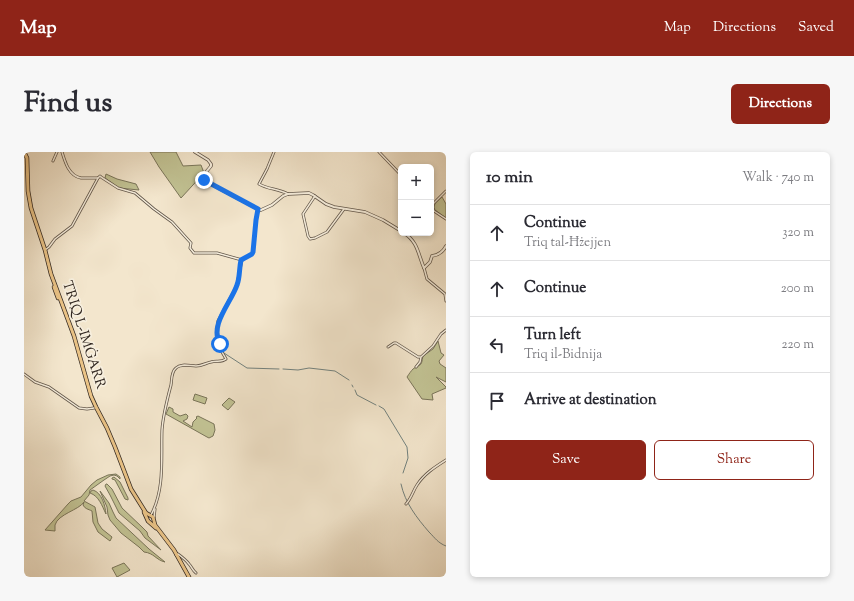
<!DOCTYPE html>
<html lang="en">
<head>
<meta charset="utf-8">
<style>
	:root { --surface:#fff; --page:#f7f7f7; --text:#2b2b33; --muted:#7c7c81; --line:#e1e1e2; --accent:#8f2418 }
	body { margin:0; font-family:"Sorts Mill Goudy",serif; background:var(--page); color:var(--text) }
	.controls { position:absolute; right:12px; top:12px; display:grid; overflow:hidden; border-radius:6px; box-shadow:0 2px 6px #0003 }
	.controls button { width:36px; height:36px; display:grid; place-items:center; padding:0; border:0; border-bottom:1px solid var(--line); background:var(--surface); color:var(--text); font:20px sans-serif }
	.stop { position:absolute; width:12px; height:12px; margin:-9px; border:3px solid #1a73e8; border-radius:50%; background:#fff }
	.stop.end { background:#1a73e8; border-color:#fff; box-shadow:0 1px 4px #0008 }
	.list { margin:0; padding:0; list-style:none }
	h2 { display:flex; justify-content:space-between; align-items:center; height:52px; margin:0; padding:0 16px; font-size:17px }
	h2 small { font-size:13px; font-weight:400; color:var(--muted) }
	.list li { display:grid; grid-template-columns:26px 1fr auto; gap:12px; align-items:center; box-sizing:border-box; height:56px; padding:0 16px; border-top:1px solid var(--line) }
	.list b { display:block; font-size:15px; white-space:nowrap }
	.list p { margin:0; font-size:13px; white-space:nowrap; color:var(--muted) }
	.list em { font-size:13px; font-style:normal; color:var(--muted) }
	.actions { display:flex; gap:8px; padding:12px 16px }
	.actions a { flex:1; padding:9px 0; border:1px solid var(--accent); border-radius:6px; text-align:center; font-size:14px; color:var(--accent) }
	.actions .main { background:var(--accent); color:#fff }
	.icon { flex:none; width:22px; height:22px; fill:none; stroke:currentColor; stroke-width:2; stroke-linecap:round; stroke-linejoin:round }
	.map { position:relative; flex:none; width:422px; height:425px; overflow:hidden; border-radius:6px }
	header { display:flex; align-items:center; gap:24px; box-sizing:border-box; height:56px; padding:0 20px; background:var(--accent); color:#fff }
	header strong { font-size:19px }
	nav { display:flex; gap:22px; margin-inline-start:auto; font-size:14px }
	.intro { display:flex; align-items:center; justify-content:space-between; box-sizing:border-box; height:96px; padding:0 24px }
	h1 { margin:0; font-size:28px }
	.button { padding:10px 18px; border-radius:6px; background:var(--accent); color:#fff; font-size:14px; font-weight:700 }
	main { display:flex; gap:24px; padding:0 24px }
	aside { flex:1; background:var(--surface); border-radius:6px; box-shadow:0 2px 6px #0003 }
	.map>svg:first-child { display:block }
	.green { fill:#c2c394; stroke:#7a755a }
	.lines { fill:none; stroke-linecap:round; stroke-linejoin:round }
	.stream { stroke:#72827f; stroke-width:1 }
	.minor-casing { stroke:#62574b; stroke-width:3 }
	.tertiary-casing { stroke:#62574b; stroke-width:3.5 }
	.primary-casing { stroke:#312720; stroke-width:4.5 }
	.minor { stroke:#f7efde; stroke-width:1.5 }
	.tertiary { stroke:#f7efde; stroke-width:2 }
	.primary { stroke:#eac386; stroke-width:3 }
	.route { stroke:#1a73e8; stroke-width:5 }
	.labels { text-anchor:middle; dominant-baseline:central; stroke-width:3.5; stroke-linejoin:round; paint-order:stroke }
	.street-label { font-size:14px; fill:#312720; stroke:#f7efde }
</style>
</head>
<body>
<header>
<strong>Map</strong>
<nav><a>Map</a><a>Directions</a><a>Saved</a></nav>
</header>
<div class="intro"><h1>Find us</h1><a class="button">Directions</a></div>
<main>
<div class="map">
<svg width="422" height="425" viewBox="0 0 422 425">
	<rect width="100%" height="100%" fill="#f3e6cd"/>
	<filter id="stains"><feTurbulence type="fractalNoise" baseFrequency=".005" numOctaves="4"/><feColorMatrix values="0 0 0 0 .2 0 0 0 0 .09 0 0 0 0 .02 0 0 0 .5 -.17"/></filter>
	<radialGradient id="worn" r=".72"><stop offset=".6" stop-color="#630" stop-opacity="0"/><stop offset="1" stop-color="#630" stop-opacity=".3"/></radialGradient>
	<g class="green">
		<path d="M126,0H152L159,14L177,13L180,21L157,46L135,15Z"/>
		<path d="M82,22L93,27L112,32L115,38L95,36L81,26Z"/>
		<path d="M418,45L422,52V66L411,58L410,56L411,51Z"/>
		<path d="M414,189L417,201L420,203L415,209L416,212L422,216V230L412,225L422,235V236L408,242L409,248L398,247L383,225C385,222 387,219 389,217C397,211 397,216 399,204L409,197Z"/>
		<path d="M171,242L183,246L181,252L169,248Z"/>
		<path d="M205,246L211,250L204,258L198,253Z"/>
		<path d="M145,255L149,257V260L156,264L162,262L164,264L163,267L159,269L168,275L169,270L173,266L172,265L174,264L190,272L191,278L189,284L185,286L183,285L142,262Z"/>
		<path d="M92,322L96,325V327L93,324L90,323L86,324L80,328L66,338L65,343L60,349L71,355L74,371L78,377L88,385L86,389L74,380L69,370L68,359C64,357 61,357 59,353L60,350C55,358 34,362 31,373C31,375 31,377 31,379L21,378L44,352L47,349L57,345L67,333L73,328L84,323Z"/>
		<path d="M90,325L96,330L104,346V348L101,347L91,328L88,327V326Z"/>
		<path d="M82,332H83L88,337L98,356L118,375L123,380L124,384L137,398L121,386L116,379L95,361L86,343L81,334Z"/>
		<path d="M69,338C78,341 81,353 82,362C78,354 75,344 66,341L67,339Z"/>
		<path d="M76,339L85,351L89,360L92,366L125,397L141,410C132,408 130,401 120,400L115,395L97,381L86,368L84,363L83,355Z"/>
		<path d="M100,411L106,418L93,425L88,416Z"/>
	</g>
	<g class="lines">
		<g class="stream">
			<path d="M200,201L223,216L255,217"/>
			<path d="M259,217L274,218L285,216L311,219L325,228"/>
			<path d="M328,233L329,235"/>
			<path d="M331,238L333,243L352,253"/>
			<path d="M355,254L360,257L383,295L384,306L379,321"/>
			<path d="M377,332C381,351 393,366 405,380C411,386 414,391 422,394"/>
		</g>
		<defs>
			<g id="minor">
				<path d="M38,0C41,10 45,24 57,26C62,26 68,26 74,26L76,24L77,25L94,36L111,41L130,57L148,70L167,91L166,96L170,101H193L218,108"/>
				<path d="M250,0L243,17L235,32C243,37 255,37 264,42"/>
				<path d="M355,0L377,23"/>
				<path d="M29,9L33,0"/>
				<path d="M291,44L279,62L284,84L286,87L291,86L303,80L320,57"/>
				<path d="M407,52L410,59L422,67"/>
				<path d="M408,53L422,39"/>
				<path d="M21,98L25,95L31,87L48,74L74,26"/>
				<path d="M219,107L228,102L229,100L232,67L234,57"/>
				<path d="M400,116L403,127L421,142L422,149"/>
				<path d="M364,195L370,191H372L394,205H396"/>
				<path d="M392,215L396,210L397,205L409,194L417,182L422,178"/>
				<path d="M0,222L11,230L25,235L55,256L63,257L70,256"/>
				<path d="M382,352C387,347 389,339 393,333C400,322 411,315 422,308"/>
				<path d="M127,363C141,337 137,306 138,278C139,263 143,248 147,233C148,227 147,220 152,216C157,211 166,214 172,214C178,214 182,211 187,210C192,208 197,211 202,207L198,200L197,193L194,188L193,176L194,169L210,139L213,132L218,108"/>
				<path d="M130,365L131,357"/>
				<path d="M152,403L154,402C158,405 162,408 165,412C168,415 168,418 172,421"/>
			</g>
			<g id="tertiary">
				<path d="M171,0L184,8L187,12V14L178,25V26L179,28L234,57L237,58L248,53L259,44L264,42L285,41L289,43L302,52L310,55L341,60L359,68L377,79"/>
				<path d="M380,81C394,90 394,102 400,116L406,110L408,104C415,103 419,100 422,94"/>
			</g>
			<g id="primary">
				<path d="M0,0L3,6L4,39L7,56L21,98L27,122L50,184L67,244L72,255L83,276L91,295L107,337L122,361L129,365L131,373L150,398L165,425"/>
				<path d="M30,135L34,146"/>
				<path d="M120,360L124,369L132,376"/>
			</g>
		</defs>
		<use href="#minor" class="minor-casing"/>
		<use href="#tertiary" class="tertiary-casing"/>
		<use href="#primary" class="primary-casing"/>
		<use href="#minor" class="minor"/>
		<use href="#tertiary" class="tertiary"/>
		<use href="#primary" class="primary"/>
	</g>
	<g class="lines">
		<path class="route" d="M180,28L234,57L232,68L229,100L228,102L217,108C215,117 216,125 213,133C207,151 185,173 196,192"/>
	</g>
	<g class="labels">
		<g class="street-label">
			<text transform="translate(59 183) rotate(72)">TRIQ L-IMĠARR</text>
		</g>
	</g>
	<rect width="100%" height="100%" filter="url(#stains)"/>
	<rect width="100%" height="100%" fill="url(#worn)"/>
</svg>
<div class="controls">
<button>+</button>
<button>−</button>
</div>
<div class="stop" style="left:196px;top:192px"></div>
<div class="stop end" style="left:180px;top:28px"></div>
</div>
<aside>
<h2>10 min<small>Walk · 740 m</small></h2>
<ul class="list">
<li><svg class="icon" aria-label="ahead" viewBox="0 0 24 24"><path d="M12 20V5M6 11l6-6 6 6"/></svg><div><b>Continue</b><p>Triq tal-Ħżejjen</p></div><em>320 m</em></li>
<li><svg class="icon" aria-label="ahead" viewBox="0 0 24 24"><path d="M12 20V5M6 11l6-6 6 6"/></svg><div><b>Continue</b></div><em>200 m</em></li>
<li><svg class="icon" aria-label="left" viewBox="0 0 24 24"><path d="M17 20v-9H6M10 6l-5 5 5 5"/></svg><div><b>Turn left</b><p>Triq il-Bidnija</p></div><em>220 m</em></li>
<li><svg class="icon" aria-label="arrive" viewBox="0 0 24 24"><path d="M6 21V4h12l-3 4 3 4H6"/></svg><div><b>Arrive at destination</b></div></li>
</ul>
<div class="actions"><a class="main">Save</a><a>Share</a></div>
</aside>
</main>
</body>
</html>
